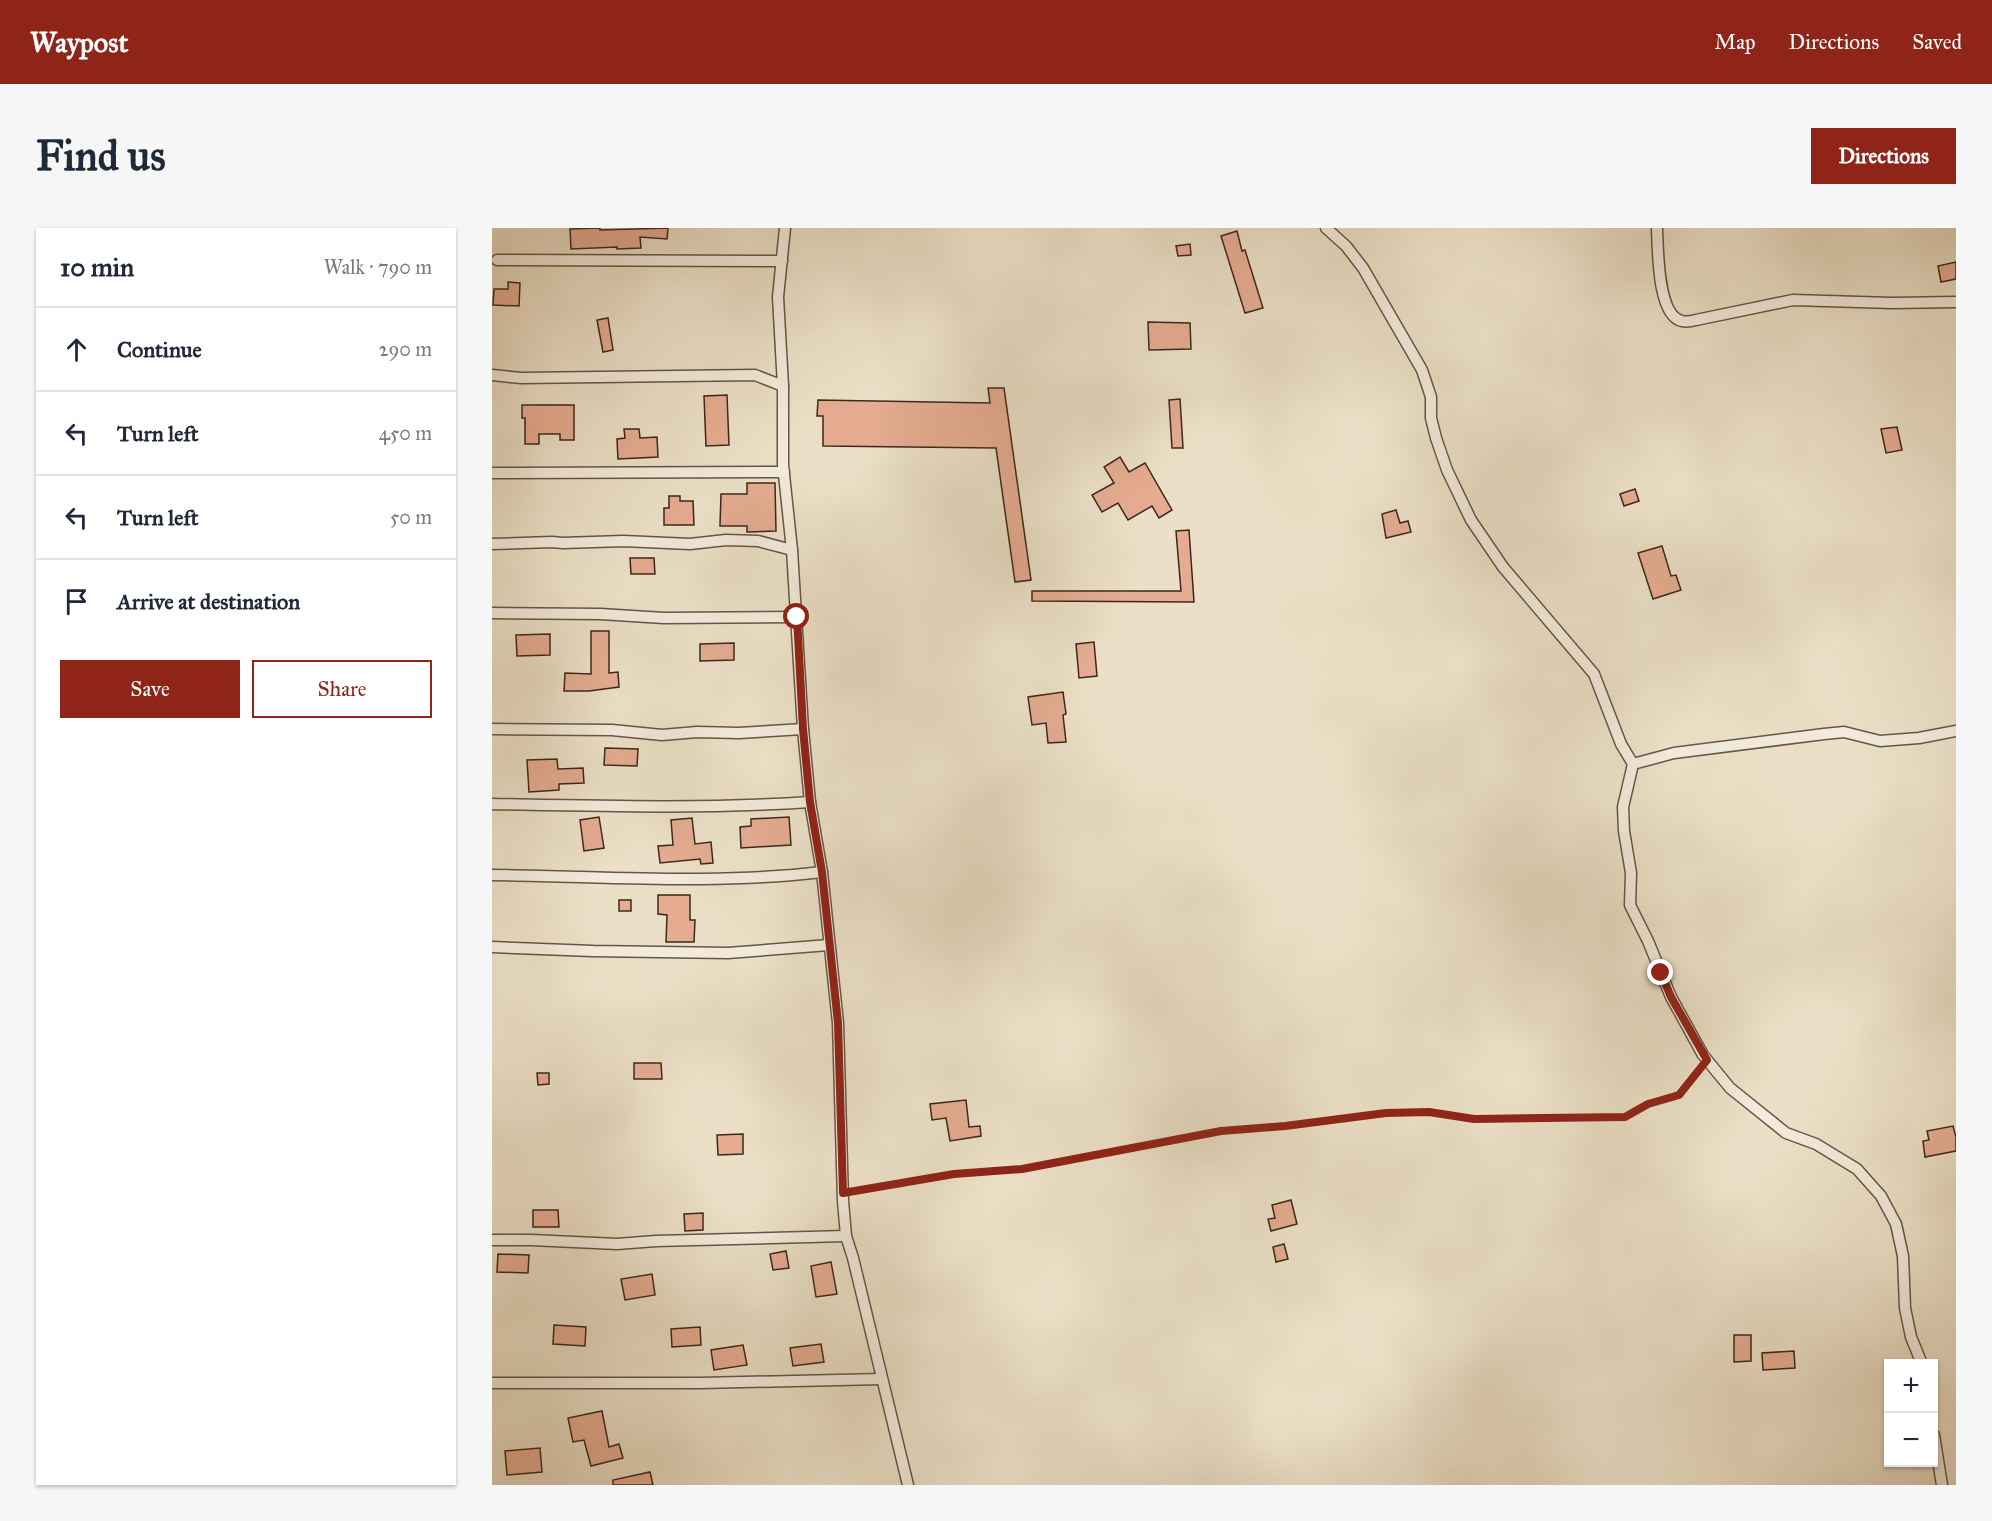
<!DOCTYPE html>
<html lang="en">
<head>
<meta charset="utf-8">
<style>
	:root { --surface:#fff; --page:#f6f6f7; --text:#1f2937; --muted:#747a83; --line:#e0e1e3; --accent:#8f2418 }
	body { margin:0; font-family:"IM FELL Great Primer",serif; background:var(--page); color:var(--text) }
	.controls { position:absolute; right:18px; bottom:18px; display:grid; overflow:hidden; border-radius:0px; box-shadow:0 2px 4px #0004 }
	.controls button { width:54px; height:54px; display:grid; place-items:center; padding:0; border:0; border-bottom:2px solid var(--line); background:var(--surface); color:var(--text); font:30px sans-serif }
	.stop { position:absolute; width:18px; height:18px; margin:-14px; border:4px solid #8f2418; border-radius:50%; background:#fff }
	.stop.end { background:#8f2418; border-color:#fff; box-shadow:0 2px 6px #0008 }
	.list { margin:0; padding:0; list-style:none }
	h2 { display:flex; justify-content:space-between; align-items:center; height:78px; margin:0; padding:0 24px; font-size:26px }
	h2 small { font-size:20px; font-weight:400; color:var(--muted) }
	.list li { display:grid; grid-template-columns:39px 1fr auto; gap:18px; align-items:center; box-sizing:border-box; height:84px; padding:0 24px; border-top:2px solid var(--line) }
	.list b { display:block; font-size:22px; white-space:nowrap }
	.list em { font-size:20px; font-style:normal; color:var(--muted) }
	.actions { display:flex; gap:12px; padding:18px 24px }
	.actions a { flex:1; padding:14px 0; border:2px solid var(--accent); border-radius:0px; text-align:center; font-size:21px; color:var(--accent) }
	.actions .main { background:var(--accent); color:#fff }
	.icon { flex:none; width:33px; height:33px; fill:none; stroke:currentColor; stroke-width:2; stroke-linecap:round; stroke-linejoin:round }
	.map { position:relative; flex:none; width:1464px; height:1257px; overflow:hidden; border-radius:0px }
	header { display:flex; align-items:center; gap:36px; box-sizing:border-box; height:84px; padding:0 30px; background:var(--accent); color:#fff }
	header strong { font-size:28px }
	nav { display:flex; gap:33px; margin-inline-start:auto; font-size:21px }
	.intro { display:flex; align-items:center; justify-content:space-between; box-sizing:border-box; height:144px; padding:0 36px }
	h1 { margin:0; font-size:42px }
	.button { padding:15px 27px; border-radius:0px; background:var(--accent); color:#fff; font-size:21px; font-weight:700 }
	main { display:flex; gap:36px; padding:0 36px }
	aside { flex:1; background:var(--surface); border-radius:0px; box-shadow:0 2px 4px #0004 }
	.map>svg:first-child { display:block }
	.building { fill:#e5ac91; stroke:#3d271c; stroke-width:1.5 }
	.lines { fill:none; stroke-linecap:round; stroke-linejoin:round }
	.minor-casing { stroke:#685547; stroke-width:13 }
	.path { stroke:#3d271c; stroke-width:2; stroke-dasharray:4.5 3; stroke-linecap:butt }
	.minor { stroke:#f2ebdb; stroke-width:10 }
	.route { stroke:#8f2418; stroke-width:8 }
</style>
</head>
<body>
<header>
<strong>Waypost</strong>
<nav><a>Map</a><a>Directions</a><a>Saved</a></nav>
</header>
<div class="intro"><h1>Find us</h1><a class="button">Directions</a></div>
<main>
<aside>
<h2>10 min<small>Walk · 790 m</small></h2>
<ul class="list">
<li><svg class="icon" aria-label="ahead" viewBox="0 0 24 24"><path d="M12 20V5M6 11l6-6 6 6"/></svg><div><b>Continue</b></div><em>290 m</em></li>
<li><svg class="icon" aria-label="left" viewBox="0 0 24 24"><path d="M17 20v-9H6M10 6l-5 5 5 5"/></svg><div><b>Turn left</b></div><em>450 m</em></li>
<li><svg class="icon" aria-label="left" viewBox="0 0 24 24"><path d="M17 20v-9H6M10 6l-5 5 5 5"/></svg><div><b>Turn left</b></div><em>50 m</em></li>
<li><svg class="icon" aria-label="arrive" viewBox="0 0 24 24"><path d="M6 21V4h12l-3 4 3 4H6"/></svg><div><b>Arrive at destination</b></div></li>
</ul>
<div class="actions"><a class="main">Save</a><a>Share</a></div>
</aside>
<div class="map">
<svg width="1464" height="1257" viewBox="0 0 1464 1257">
	<rect width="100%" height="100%" fill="#ebe0c7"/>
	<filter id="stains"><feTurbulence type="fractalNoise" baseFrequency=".00333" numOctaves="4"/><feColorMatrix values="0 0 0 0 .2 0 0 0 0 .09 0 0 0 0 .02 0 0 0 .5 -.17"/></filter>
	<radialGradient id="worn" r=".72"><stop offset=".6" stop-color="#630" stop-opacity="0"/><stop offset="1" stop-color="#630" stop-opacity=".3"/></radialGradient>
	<g class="building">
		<path d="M108,0V2L176,0L175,11L148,9L149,20L125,21V19L79,21L78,1Z"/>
		<path d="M745,3L750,23L753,22L771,80L753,85L729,8Z"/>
		<path d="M698,16L699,27L686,28L684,18Z"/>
		<path d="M1464,34V51L1449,54L1446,38Z"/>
		<path d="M16,54L28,55L27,78L1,77L2,61H16Z"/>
		<path d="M116,90L121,122L111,124L105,92Z"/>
		<path d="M656,94L698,95L699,121L657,122Z"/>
		<path d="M496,160H512L539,352L523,354L504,220L331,218V188H325L326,172L498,175Z"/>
		<path d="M235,167L237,217L214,218L212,168Z"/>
		<path d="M688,171L691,220H680L677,172Z"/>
		<path d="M30,177H82V212H68V206H47V216H33V190H30Z"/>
		<path d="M1405,199L1410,222L1394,225L1389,201Z"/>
		<path d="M132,201H147L148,210L165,209L166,229L126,231L125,211L133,210Z"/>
		<path d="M628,229L637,244L653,235L680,282L667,290L660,278L636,292L626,275L610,284L600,267L622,255L612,239Z"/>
		<path d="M255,255H283L284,303L255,304V298H228L229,266H255Z"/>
		<path d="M1143,261L1147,273L1132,278L1128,266Z"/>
		<path d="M177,268H188V273H201L202,297H172V280H177Z"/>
		<path d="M904,282L908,295L916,293L919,304L894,310L890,286Z"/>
		<path d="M697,302L702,374L540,373V363H689L684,303Z"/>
		<path d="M1170,318L1179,348L1184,347L1189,362L1161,371L1146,325Z"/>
		<path d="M138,330H162L163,346H139Z"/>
		<path d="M99,403H117V445L126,444L127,459L97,463H72L73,445L99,446Z"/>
		<path d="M58,406V427L25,428L24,407Z"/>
		<path d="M602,414L605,448L587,450L584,416Z"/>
		<path d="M242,415V432L208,433V416Z"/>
		<path d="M571,464L574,486L571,487L574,514L556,515L554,495L540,497L536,469Z"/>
		<path d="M113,520L146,521L145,538L112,537Z"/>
		<path d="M65,531L66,541L91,540L92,555L67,556V562L37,564L35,532Z"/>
		<path d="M107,589L112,620L92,623L88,592Z"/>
		<path d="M297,589L299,617L249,620L248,599L259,598V591Z"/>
		<path d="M200,590L203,616L219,614L221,635L209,636L208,631L168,635L166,618L181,617L179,592Z"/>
		<path d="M166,667H198V692H203L202,714H174L175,687L166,686Z"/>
		<rect x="127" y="672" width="12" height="11"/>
		<path d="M142,835H169L170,851H142Z"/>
		<path d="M45,845H57V856L46,857Z"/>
		<path d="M474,872L477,899L488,898L489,908L458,913L454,890L440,892L438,876Z"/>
		<path d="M1461,898L1464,909V923L1433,929L1431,913L1437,912L1435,903Z"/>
		<path d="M251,906V926L226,927L225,907Z"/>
		<path d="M799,972L805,996L779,1003L776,991L783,990L780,977Z"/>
		<path d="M41,982H66L67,999H41Z"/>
		<path d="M211,985V1002L193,1003L192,986Z"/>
		<path d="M792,1016L796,1031L784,1034L781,1019Z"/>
		<path d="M294,1023L297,1040L281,1042L278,1026Z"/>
		<path d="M6,1026L37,1027L36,1045L5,1044Z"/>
		<path d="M339,1034L345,1066L324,1069L319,1038Z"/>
		<path d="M160,1046L163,1067L133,1072L129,1051Z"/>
		<path d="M62,1097L94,1099L93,1118L61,1116Z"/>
		<path d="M208,1099L209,1117L180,1119L179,1101Z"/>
		<path d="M1242,1107H1259V1133L1242,1134Z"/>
		<path d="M329,1116L332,1134L301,1138L298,1120Z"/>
		<path d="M251,1117L255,1137L222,1142L219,1122Z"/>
		<path d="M1302,1123L1303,1140L1271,1142L1270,1125Z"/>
		<path d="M110,1183L117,1219L127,1216L131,1230L99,1238L92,1212L81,1214L76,1190Z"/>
		<path d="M48,1220L50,1244L15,1247L13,1223Z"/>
		<path d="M158,1244L161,1257H121V1252Z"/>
	</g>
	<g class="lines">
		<defs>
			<g id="minor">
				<path d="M293,0L286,69L291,158V237L300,322L311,501L318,574L330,644L346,795L351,973L354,1008L361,1030L416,1257"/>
				<path d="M834,0L854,18L871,40L930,142L939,169V190L944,210L955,242L979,292L1011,339L1102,446L1129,516L1141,536L1131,579L1132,603L1139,645L1138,677L1156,713L1179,769L1211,827L1238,860L1294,905L1324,916L1365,941L1389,968L1404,996L1411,1028L1413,1080L1419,1109L1430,1136"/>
				<path d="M1165,0C1166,20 1165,88 1190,93C1194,94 1200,93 1204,92L1301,72L1400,75L1464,74"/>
				<path d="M5,32L290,33"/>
				<path d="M0,147L29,150L263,147L291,158"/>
				<path d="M0,245L292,244"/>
				<path d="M0,316L60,314L71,315L131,313L198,316L234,312L266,313L300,322"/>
				<path d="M0,385L108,386L172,390L305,389"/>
				<path d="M0,501L120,502L170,507L205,504L247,505L311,501"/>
				<path d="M1141,536L1182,525L1332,506L1352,504L1388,513L1427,510L1464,503"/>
				<path d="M0,576C106,578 212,581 318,574"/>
				<path d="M0,647C110,648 220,657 330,644"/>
				<path d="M0,719L101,723L236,725L337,717"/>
				<path d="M0,1012H39L125,1016L164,1013L354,1008"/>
				<path d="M0,1155H208L390,1151"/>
				<path d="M1442,1207L1450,1257"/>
			</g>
		</defs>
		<use href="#minor" class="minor-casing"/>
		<path class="path" d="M361,963L462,946L530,941L729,903L793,898L894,885L937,884L982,891L1133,889L1156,876L1187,867L1208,841"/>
		<use href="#minor" class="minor"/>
	</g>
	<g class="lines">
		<path class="route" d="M305,389L311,501L318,574L330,644L346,795L351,965L462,946L530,941L729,903L793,898L894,885L937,884L982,891L1133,889L1156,876L1187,867L1215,832L1179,769L1169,745"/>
	</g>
	<rect width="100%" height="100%" filter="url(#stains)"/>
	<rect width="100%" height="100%" fill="url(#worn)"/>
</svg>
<div class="controls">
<button>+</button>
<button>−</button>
</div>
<div class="stop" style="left:305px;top:389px"></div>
<div class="stop end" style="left:1169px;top:745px"></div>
</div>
</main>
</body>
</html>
